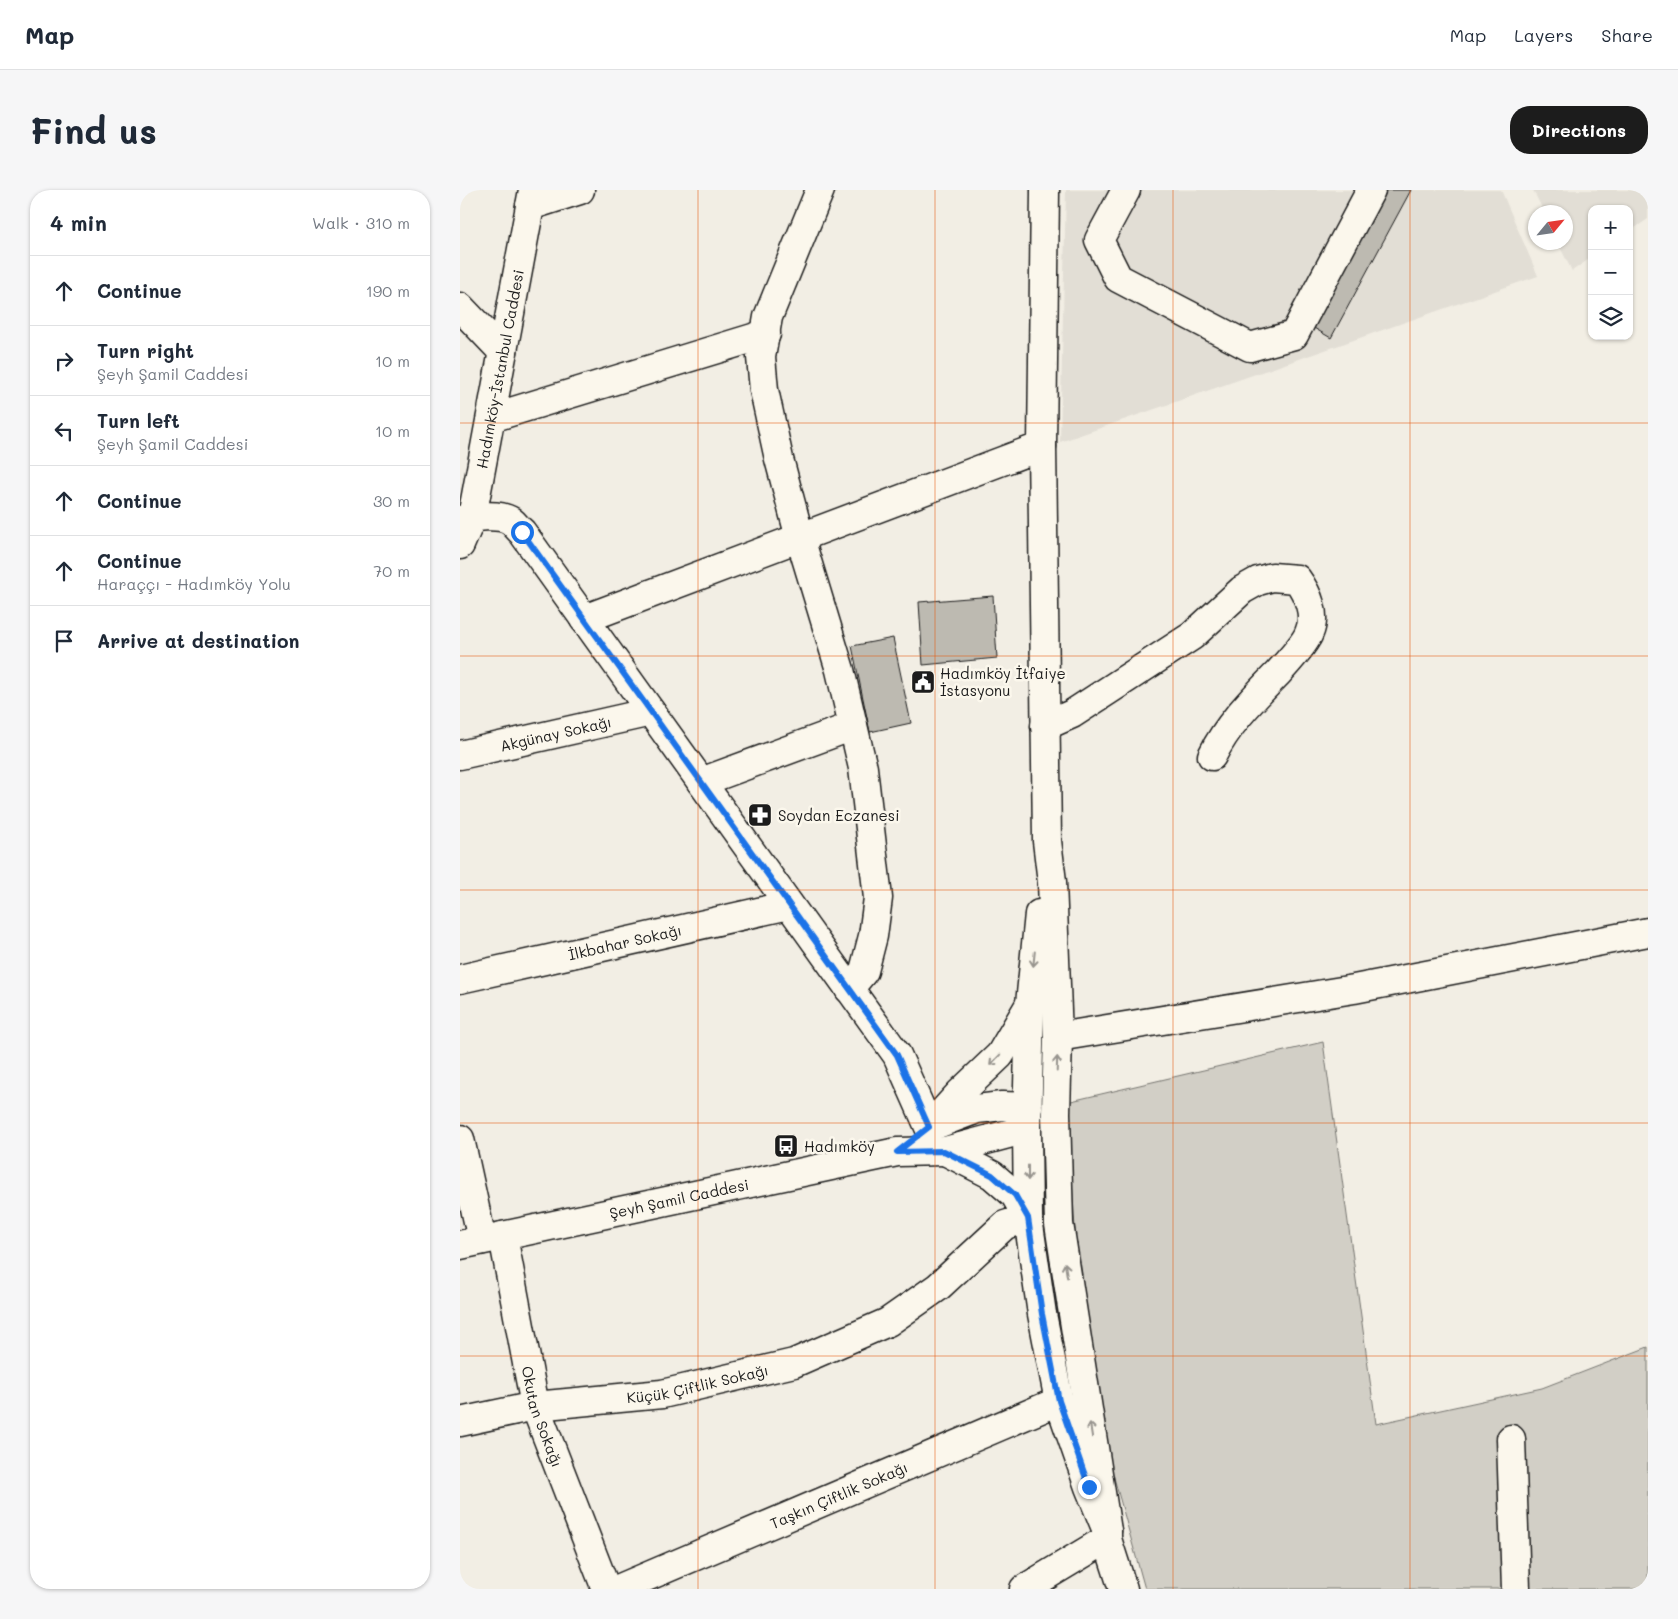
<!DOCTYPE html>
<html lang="en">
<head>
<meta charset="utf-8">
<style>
	:root { --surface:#fff; --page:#f6f6f7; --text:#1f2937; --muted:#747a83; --line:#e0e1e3; --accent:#1c1c1c }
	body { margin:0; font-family:Mali,sans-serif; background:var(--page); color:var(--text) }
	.controls { position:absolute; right:15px; top:15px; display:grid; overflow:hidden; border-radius:10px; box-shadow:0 1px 4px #0004 }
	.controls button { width:45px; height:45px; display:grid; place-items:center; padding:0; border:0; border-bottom:1px solid var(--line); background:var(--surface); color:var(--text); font:25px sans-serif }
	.compass { position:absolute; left:1068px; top:15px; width:45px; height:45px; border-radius:50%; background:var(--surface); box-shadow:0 1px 4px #0004; rotate:61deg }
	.stop { position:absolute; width:15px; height:15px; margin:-11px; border:4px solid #1a73e8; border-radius:50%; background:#fff }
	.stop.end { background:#1a73e8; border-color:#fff; box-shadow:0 1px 5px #0008 }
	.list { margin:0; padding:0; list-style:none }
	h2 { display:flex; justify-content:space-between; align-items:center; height:65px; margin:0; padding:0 20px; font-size:21px }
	h2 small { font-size:16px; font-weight:400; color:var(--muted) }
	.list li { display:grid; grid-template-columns:32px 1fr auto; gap:15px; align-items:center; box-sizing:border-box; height:70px; padding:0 20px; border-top:1px solid var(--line) }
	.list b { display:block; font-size:19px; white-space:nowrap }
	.list p { margin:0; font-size:16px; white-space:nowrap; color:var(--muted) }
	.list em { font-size:16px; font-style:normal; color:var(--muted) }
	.icon { flex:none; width:28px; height:28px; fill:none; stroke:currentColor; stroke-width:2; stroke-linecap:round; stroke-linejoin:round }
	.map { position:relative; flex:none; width:1188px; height:1399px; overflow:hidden; border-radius:20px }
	header { display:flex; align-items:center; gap:30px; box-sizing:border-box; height:70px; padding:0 25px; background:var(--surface); border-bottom:1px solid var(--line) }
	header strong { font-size:24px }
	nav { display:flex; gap:28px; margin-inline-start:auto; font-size:18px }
	.intro { display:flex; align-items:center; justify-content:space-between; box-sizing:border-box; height:120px; padding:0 30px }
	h1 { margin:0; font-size:35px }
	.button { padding:12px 22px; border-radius:20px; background:var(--accent); color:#fff; font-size:18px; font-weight:700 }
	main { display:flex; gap:30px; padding:0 30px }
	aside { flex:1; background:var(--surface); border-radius:20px; box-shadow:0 1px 4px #0004 }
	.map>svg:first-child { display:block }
	.built { fill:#e2ded5 }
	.green { fill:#d2cfc6; stroke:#777671 }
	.building { fill:#bdbab1; stroke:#1c1c1c }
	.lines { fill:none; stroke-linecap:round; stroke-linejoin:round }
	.minor-casing { stroke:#1c1c1c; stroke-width:31 }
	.major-casing { stroke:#1c1c1c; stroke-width:31 }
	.minor { stroke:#fbf7ec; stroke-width:28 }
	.major { stroke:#fbf7ec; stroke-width:28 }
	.oneway { stroke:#97948e }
	.route { stroke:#1a73e8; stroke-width:6 }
	.grid { fill:none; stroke:#e8590c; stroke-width:1; stroke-opacity:0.55 }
	.labels { text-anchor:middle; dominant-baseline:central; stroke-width:5; stroke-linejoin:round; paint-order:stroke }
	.street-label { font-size:15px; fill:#1c1c1c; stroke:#fbf7ec }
	.poi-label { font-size:15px; fill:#1c1c1c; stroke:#fbf7ec; text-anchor:start }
</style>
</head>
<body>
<header>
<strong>Map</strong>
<nav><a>Map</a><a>Layers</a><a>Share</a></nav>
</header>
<div class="intro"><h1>Find us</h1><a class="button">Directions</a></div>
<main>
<aside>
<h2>4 min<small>Walk · 310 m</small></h2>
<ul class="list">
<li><svg class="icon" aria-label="ahead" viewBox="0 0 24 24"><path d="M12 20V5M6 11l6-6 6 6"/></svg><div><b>Continue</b></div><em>190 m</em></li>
<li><svg class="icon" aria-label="right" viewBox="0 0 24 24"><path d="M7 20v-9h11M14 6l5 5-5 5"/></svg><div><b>Turn right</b><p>Şeyh Şamil Caddesi</p></div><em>10 m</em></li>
<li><svg class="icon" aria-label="left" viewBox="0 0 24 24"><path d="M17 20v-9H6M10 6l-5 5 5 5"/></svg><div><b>Turn left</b><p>Şeyh Şamil Caddesi</p></div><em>10 m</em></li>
<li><svg class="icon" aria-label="ahead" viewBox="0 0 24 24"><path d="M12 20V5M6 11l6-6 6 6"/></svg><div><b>Continue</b></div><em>30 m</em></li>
<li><svg class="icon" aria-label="ahead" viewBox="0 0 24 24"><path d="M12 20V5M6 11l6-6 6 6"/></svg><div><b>Continue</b><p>Haraççı - Hadımköy Yolu</p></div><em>70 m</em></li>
<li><svg class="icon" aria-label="arrive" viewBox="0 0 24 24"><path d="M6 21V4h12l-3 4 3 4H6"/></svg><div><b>Arrive at destination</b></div></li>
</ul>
</aside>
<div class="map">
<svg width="1188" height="1399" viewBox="0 0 1188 1399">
	<rect width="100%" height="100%" fill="#f2eee4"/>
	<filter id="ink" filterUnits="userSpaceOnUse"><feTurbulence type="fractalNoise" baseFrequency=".02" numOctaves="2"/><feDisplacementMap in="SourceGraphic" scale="10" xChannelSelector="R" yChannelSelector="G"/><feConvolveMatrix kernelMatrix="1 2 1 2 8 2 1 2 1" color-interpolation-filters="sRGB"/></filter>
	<g filter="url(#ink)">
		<g class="built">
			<path d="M606,0H1041L1078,86L600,252Z"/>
			<path d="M1073,0H1188V29L1169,42V19H1132V67L1112,81L1098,53L1106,52V22H1084Z"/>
		</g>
		<path class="green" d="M863,852L916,1234L1082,1198L1188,1157V1399H685L624,1180L607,912Z"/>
		<g class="building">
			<path d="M920,0H951L871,148L847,134Z"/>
			<path d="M533,406L537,468L463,475L459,412Z"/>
			<path d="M433,448L451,533L410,542L392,456Z"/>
		</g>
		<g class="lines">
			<defs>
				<g id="minor">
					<path d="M360,0L308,127L301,167L304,200L319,269L340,348L380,480L403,578L418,708L413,746L404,781L389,799"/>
					<path d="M666,0L639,50L658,88L790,157L834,145L911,0"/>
					<path d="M70,16L120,0"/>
					<path d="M0,117L43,162"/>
					<path d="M31,228L306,144"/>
					<path d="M0,330C13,327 39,323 51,331C55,334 58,339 62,342L437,865L469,937L500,903L540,865L570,814"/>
					<path d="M124,429L582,256"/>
					<path d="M585,536L612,524L732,446L782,400L798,391L812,387L837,389C848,404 857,425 849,443C845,454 827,473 819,482C794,508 768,533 752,566"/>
					<path id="s1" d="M0,565L191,522"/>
					<path d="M241,592L393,536"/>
					<path id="s2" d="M0,789L329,715"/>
					<path d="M598,847L894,799L1188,742"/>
					<path d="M475,935L517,919L542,916L568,917"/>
					<path d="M0,949L22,1050"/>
					<path id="s3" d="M43,1046L75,1216L146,1399"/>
					<path id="s4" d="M0,1055L437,962L485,961L567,939"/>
					<path id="s5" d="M0,1232L75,1216L202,1204L334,1173L428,1132L478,1097L545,1035L568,1028L555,1005L532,985L485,961"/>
					<path d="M1051,1249L1056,1399"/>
					<path id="s6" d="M158,1399L599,1211"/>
					<path d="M564,1399L647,1349"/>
				</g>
				<g id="major">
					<path d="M585,0L582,256L587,651L592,692L598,847L596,923L599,1034L647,1341"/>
					<path id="s7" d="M0,355L12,327L73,0"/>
					<path d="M579,724L570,814L567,939L568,1028L582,1124L599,1211L629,1297L647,1341V1349L663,1399"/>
				</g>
			</defs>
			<use href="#minor" class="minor-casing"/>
			<use href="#major" class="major-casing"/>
			<use href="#minor" class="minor"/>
			<use href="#major" class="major"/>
		</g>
		<defs><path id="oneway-shaft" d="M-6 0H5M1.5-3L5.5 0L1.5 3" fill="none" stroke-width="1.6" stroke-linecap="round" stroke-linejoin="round" transform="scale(1.25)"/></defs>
		<g class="oneway">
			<use href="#oneway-shaft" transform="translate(574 769) rotate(96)"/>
			<use href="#oneway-shaft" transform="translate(535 870) rotate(134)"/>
			<use href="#oneway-shaft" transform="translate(597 874) rotate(-88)"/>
			<use href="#oneway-shaft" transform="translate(568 983) rotate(90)"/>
			<use href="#oneway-shaft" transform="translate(606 1080) rotate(-99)"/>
			<use href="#oneway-shaft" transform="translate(631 1240) rotate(-99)"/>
		</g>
	</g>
	<g class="lines" filter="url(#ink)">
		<path class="route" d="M62,342L437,865L469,937L437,962L484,961L532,985L555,1005L568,1028L582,1124L599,1211L629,1297"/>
	</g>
	<path class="grid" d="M238,0V1399M475,0V1399M713,0V1399M950,0V1399M0,233H1188M0,466H1188M0,700H1188M0,933H1188M0,1166H1188"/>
	<defs>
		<symbol id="civic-square" viewBox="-11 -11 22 22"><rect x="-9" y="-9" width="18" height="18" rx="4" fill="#1c1c1c" stroke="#fbf7ec"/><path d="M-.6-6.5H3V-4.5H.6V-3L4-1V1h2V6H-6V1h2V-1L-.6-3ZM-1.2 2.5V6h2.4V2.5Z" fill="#fff"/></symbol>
		<symbol id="pharmacy-square" viewBox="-11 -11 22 22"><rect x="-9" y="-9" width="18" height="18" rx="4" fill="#1c1c1c" stroke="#fbf7ec"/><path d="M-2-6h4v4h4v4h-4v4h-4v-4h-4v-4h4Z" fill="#fff"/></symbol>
		<symbol id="bus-square" viewBox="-11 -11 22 22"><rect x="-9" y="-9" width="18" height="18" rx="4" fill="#1c1c1c" stroke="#fbf7ec"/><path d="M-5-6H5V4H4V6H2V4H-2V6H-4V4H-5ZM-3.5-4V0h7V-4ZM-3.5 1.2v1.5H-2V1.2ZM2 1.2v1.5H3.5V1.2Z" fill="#fff"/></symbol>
	</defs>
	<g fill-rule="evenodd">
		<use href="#civic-square" x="449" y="478" width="28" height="28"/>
		<use href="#pharmacy-square" x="286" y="611" width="28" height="28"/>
		<use href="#bus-square" x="312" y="942" width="28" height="28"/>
	</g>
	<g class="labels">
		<g class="street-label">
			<text stroke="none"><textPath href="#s7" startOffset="181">Hadımköy-İstanbul Caddesi</textPath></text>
			<text stroke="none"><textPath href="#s1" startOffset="98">Akgünay Sokağı</textPath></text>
			<text stroke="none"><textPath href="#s2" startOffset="169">İlkbahar Sokağı</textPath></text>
			<text stroke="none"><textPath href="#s4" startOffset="224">Şeyh Şamil Caddesi</textPath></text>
			<text stroke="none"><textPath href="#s5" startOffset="241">Küçük Çiftlik Sokağı</textPath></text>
			<text stroke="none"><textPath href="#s3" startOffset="185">Okutan Sokağı</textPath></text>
			<text stroke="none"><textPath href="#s6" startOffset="240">Taşkın Çiftlik Sokağı</textPath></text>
		</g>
		<g class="poi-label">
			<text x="480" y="483">Hadımköy İtfaiye<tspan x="480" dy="17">İstasyonu</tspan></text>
			<text x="318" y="625">Soydan Eczanesi</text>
			<text x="344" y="956">Hadımköy</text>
		</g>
	</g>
</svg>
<div class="controls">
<button>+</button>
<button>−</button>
<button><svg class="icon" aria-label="layers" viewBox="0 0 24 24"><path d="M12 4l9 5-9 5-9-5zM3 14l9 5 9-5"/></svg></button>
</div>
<svg class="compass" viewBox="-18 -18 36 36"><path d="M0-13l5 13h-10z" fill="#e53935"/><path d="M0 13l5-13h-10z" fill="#747a83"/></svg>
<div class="stop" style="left:62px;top:342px"></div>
<div class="stop end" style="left:629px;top:1297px"></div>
</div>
</main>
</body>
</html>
